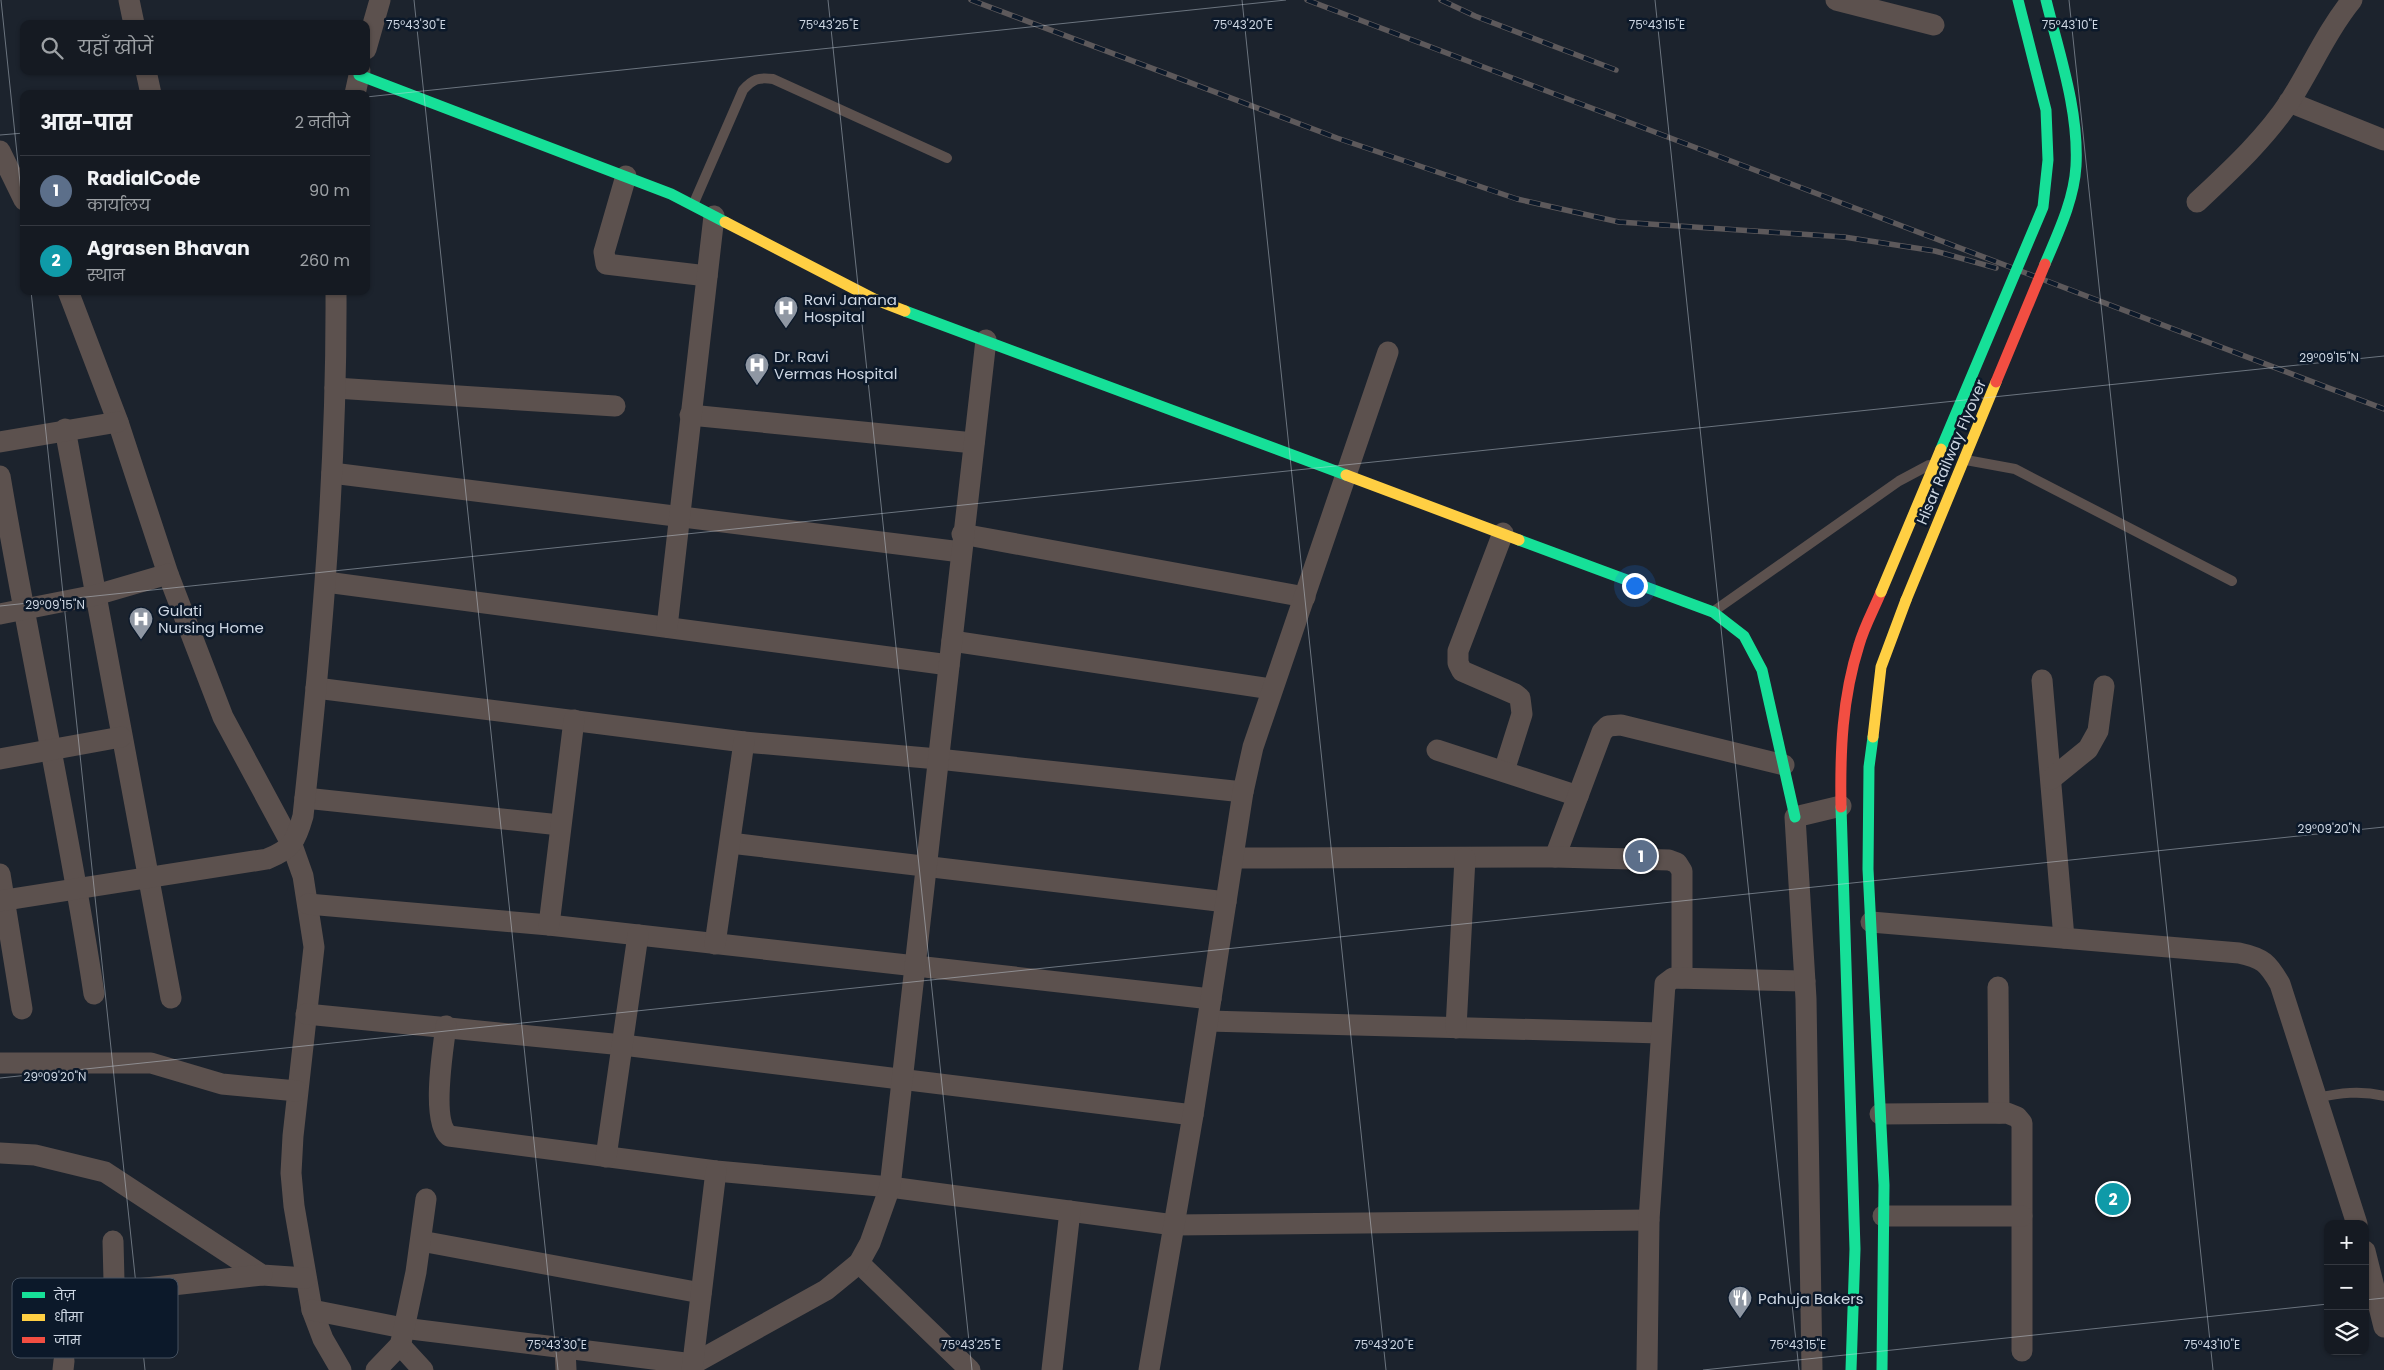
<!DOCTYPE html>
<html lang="hi">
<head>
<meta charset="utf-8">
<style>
	:root { --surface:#151a22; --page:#1e232a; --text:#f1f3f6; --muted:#9da1a5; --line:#343840; --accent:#b45309 }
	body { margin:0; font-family:Poppins,"Noto Sans Devanagari",sans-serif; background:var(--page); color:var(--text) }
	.controls { position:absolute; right:15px; bottom:15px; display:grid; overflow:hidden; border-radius:10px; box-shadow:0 1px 4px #0004 }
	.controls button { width:45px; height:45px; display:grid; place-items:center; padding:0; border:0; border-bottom:1px solid var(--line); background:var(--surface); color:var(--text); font:25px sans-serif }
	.you { position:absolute; left:1634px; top:585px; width:18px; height:18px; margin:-12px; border:4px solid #fff; border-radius:50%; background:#1a73e8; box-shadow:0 0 0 8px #1a73e833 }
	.badge { display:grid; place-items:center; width:32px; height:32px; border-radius:50%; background:var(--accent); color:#fff; font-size:16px; font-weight:700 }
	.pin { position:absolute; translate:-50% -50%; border:2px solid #fff; box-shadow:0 1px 5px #0006 }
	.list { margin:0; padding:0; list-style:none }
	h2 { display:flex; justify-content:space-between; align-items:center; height:65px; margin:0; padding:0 20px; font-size:21px }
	h2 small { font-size:16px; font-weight:400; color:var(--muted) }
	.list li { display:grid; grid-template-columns:32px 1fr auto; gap:15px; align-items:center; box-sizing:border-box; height:70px; padding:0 20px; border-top:1px solid var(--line) }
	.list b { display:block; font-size:19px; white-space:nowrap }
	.list p { margin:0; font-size:16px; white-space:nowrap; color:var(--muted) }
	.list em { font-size:16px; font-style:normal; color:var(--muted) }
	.icon { flex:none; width:28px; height:28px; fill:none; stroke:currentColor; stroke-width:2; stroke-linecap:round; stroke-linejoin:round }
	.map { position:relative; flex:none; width:2384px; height:1370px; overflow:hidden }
	.search { position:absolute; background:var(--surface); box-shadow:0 1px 4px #0004; left:20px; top:20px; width:350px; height:55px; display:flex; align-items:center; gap:12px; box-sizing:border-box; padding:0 18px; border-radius:10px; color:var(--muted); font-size:19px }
	.panel { position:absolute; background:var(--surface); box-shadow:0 1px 4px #0004; left:20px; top:90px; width:350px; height:205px; border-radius:10px }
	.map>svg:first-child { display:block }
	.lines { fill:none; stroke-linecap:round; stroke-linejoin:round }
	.lane { stroke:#5c514e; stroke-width:10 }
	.street { stroke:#5c514e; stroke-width:21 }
	.fast { stroke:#16e098; stroke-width:11 }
	.slow { stroke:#ffcf43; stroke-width:11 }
	.jam { stroke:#f24e42; stroke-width:11 }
	.rail-casing { stroke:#5d595b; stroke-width:5.5 }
	.rail { stroke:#0c192a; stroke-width:4; stroke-dasharray:11; stroke-linecap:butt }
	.fast-bridge { stroke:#16e098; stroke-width:11 }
	.slow-bridge { stroke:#ffcf43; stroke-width:11 }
	.jam-bridge { stroke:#f24e42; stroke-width:11 }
	.ticks { fill:none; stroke:#cdd6e2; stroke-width:1; stroke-opacity:0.45 }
	.labels { text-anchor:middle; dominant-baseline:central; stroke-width:5; stroke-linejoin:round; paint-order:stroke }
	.poi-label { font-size:15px; fill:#cdd6e2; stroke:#0c192a; text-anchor:start }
	.street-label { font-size:15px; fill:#cdd6e2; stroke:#0c192a }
	.key { fill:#0c192a; stroke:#465261; stroke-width:1 }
	.key-label { font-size:14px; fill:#cdd6e2 }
	.ticks-label { font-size:12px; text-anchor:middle; fill:#cdd6e2; stroke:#0c192a; stroke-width:5; stroke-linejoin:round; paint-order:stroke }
</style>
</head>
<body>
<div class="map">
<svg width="2384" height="1370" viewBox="0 0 2384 1370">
	<rect width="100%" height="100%" fill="#1c232d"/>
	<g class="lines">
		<g class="lane">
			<path d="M693,205L743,90C753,79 758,77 773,79L947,158"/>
			<path d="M1966,460L2015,469L2232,581"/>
			<path d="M1714,611L1899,481L1929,465"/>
			<path d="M2316,1098C2340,1093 2360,1090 2384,1096"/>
		</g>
		<g class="street">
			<path d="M129,0L134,24"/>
			<path d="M1836,0L1934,25"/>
			<path d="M366,49L380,0"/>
			<path d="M146,71L151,94"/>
			<path d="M355,94L360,71"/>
			<path d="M2289,102L2384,140"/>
			<path d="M0,151L24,200"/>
			<path d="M626,176L604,252L606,264L707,276"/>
			<path d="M2197,202C2230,171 2265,139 2290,101C2311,68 2327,31 2352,0"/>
			<path d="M68,291L118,422L168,574L223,717L292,845L303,876L314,947L293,1136L291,1173L294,1206L312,1310L323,1339L341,1370"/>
			<path d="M335,388L615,406"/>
			<path d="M690,415L974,443"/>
			<path d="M65,429L171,998"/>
			<path d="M0,442L118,422"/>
			<path d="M332,473L961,552"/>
			<path d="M0,476C29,649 68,821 94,994"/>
			<path d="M1503,533L1458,651V663L1462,671L1515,694L1520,698L1522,714L1504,771"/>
			<path d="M962,534L1305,597"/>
			<path d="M326,582L949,665"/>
			<path d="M0,614L96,595L168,574"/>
			<path d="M667,627L714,216"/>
			<path d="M952,641L1272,689"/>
			<path d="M2042,680L2064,938"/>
			<path d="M316,688L744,742L938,759L1243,792"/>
			<path d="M1437,750L1578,796"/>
			<path d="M0,759L121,737"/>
			<path d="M2051,779L2088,749L2098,731L2104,686"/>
			<path d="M305,798L560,825"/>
			<path d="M730,843L1226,902"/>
			<path d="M1555,857L1602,732L1608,726L1621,725L1784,765"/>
			<path d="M1233,858L1555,857L1669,860L1677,863L1682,871V978"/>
			<path d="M0,874L22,1009"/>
			<path d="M0,901L267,859C292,849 296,841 303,816C322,642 337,467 336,291"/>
			<path d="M308,904L549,925L1211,999"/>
			<path d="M1871,922L2239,953C2263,958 2268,963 2280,984L2357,1224"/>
			<path d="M549,925L574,720"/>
			<path d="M715,944L744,742"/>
			<path d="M1998,987L1999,1113"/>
			<path d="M306,1014L623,1045L1193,1115"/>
			<path d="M1208,1021L1661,1033"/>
			<path d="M446,1026C443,1048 431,1122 449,1136L716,1171L890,1187L1174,1225L1649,1220"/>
			<path d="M1456,1028L1465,858"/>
			<path d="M0,1063H151L222,1084L297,1091"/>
			<path d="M1880,1114L2007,1113L2017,1117L2022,1123V1351"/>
			<path d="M0,1153L35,1155L105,1172L262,1275L306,1278"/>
			<path d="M606,1157L638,935"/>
			<path d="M1883,1216H2022"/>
			<path d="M113,1241L114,1281L119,1291L262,1275"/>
			<path d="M421,1241L701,1293"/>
			<path d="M2365,1251L2384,1327"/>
			<path d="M859,1263L970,1370"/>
			<path d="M312,1310L403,1328L693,1364L826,1290L859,1263L870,1243L890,1187L986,340"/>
			<path d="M400,1345L423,1370"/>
			<path d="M565,1348L566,1370"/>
			<path d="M63,1370L64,1361"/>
			<path d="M376,1370L400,1345L402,1338L416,1272L426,1199"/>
			<path d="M692,1370L716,1171"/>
			<path d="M1052,1370L1070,1211"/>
			<path d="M1149,1370L1193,1115L1243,792L1253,747L1388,352"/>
			<path d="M1647,1370L1649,1220L1665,984L1673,978L1805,981"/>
			<path d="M1812,1370L1806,999L1795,817L1841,806"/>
		</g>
		<g class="fast">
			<path d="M359,75L671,194L725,222"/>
			<path d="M905,311L1346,475"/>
			<path d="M1519,540L1713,612L1744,636L1762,670L1795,817"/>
			<path d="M1873,737L1869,767L1868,869L1884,1185L1882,1370"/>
			<path d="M1841,807L1855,1249L1851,1370"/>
		</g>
		<g class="slow">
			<path d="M725,222L874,299L905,311"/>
			<path d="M1346,475L1519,540"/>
			<path d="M1873,737L1881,667L1906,600"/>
		</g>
		<path class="jam" d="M1841,807C1840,752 1842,698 1859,645C1864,627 1874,609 1881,592"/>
		<defs>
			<g id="rail">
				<path d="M971,0L1337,138L1517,199L1619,222L1844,237L1935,251L1996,268"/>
				<path d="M1307,0L2384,409"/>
				<path d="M1441,0L1475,16L1616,70"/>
			</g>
		</defs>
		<use href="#rail" class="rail-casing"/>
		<use href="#rail" class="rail"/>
		<g class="fast-bridge">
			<path d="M2045,264C2058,233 2074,200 2076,166C2079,110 2059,53 2046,0"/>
			<path d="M1941,449L2043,207L2048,160L2046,110L2018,0"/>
		</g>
		<g class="slow-bridge">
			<path d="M1881,592L1941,449"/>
			<path d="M1906,600L1996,382"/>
		</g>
		<path class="jam-bridge" d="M1996,382L2045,264"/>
	</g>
	<path class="ticks" d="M1,0L24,221M414,0L558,1370M828,0L972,1370M1242,0L1386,1370M1655,0L1799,1370M2069,0L2213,1370M366,97L1286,0M0,135L24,133M31,291L145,1370M0,606L2384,356M0,1078L2384,827M2365,1300L2384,1298M1703,1370L2328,1304"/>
	<defs>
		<symbol id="hospital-pin" viewBox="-11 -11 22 30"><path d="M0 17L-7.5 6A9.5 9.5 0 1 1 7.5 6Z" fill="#8f97a3" stroke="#0c192a"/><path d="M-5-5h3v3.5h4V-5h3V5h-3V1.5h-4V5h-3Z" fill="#fff"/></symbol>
		<symbol id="restaurant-pin" viewBox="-11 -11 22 30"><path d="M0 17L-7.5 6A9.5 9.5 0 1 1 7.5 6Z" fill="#8f97a3" stroke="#0c192a"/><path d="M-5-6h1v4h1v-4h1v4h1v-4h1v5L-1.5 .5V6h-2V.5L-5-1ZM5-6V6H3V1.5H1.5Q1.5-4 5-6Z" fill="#fff"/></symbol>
	</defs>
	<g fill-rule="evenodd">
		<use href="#hospital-pin" x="772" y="294" width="28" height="38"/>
		<use href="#hospital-pin" x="743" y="351" width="28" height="38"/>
		<use href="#hospital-pin" x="127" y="605" width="28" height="38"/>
		<use href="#restaurant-pin" x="1726" y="1284" width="28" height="38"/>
	</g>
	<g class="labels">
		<g class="poi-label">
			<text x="804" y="299">Ravi Janana<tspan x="804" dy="17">Hospital</tspan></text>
			<text x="774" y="356">Dr. Ravi<tspan x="774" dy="17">Vermas Hospital</tspan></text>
			<text x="158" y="610">Gulati<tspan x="158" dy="17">Nursing Home</tspan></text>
			<text x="1758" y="1298">Pahuja Bakers</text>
		</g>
		<g class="street-label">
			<text transform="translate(1951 452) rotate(-67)">Hisar Railway Flyover</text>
		</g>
	</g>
	<rect x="12" y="1278" width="166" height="80" rx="8" class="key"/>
	<rect x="22" y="1292" width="23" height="6" fill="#16e098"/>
	<rect x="22" y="1314" width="23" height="7" fill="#ffcf43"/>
	<rect x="22" y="1337" width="23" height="6" fill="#f24e42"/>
	<g class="key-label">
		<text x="54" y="1300">तेज़</text>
		<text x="54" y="1322">धीमा</text>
		<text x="54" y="1345">जाम</text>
	</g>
	<g class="ticks-label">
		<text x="416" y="29">75°43'30"E</text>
		<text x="829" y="29">75°43'25"E</text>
		<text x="1243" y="29">75°43'20"E</text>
		<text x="1657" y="29">75°43'15"E</text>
		<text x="2070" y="29">75°43'10"E</text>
		<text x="2329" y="362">29°09'15"N</text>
		<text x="55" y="609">29°09'15"N</text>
		<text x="2329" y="833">29°09'20"N</text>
		<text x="55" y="1081">29°09'20"N</text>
		<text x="557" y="1349">75°43'30"E</text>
		<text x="971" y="1349">75°43'25"E</text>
		<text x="1384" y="1349">75°43'20"E</text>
		<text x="1798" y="1349">75°43'15"E</text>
		<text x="2212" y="1349">75°43'10"E</text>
	</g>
</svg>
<div class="controls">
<button>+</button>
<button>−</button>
<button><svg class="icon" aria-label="layers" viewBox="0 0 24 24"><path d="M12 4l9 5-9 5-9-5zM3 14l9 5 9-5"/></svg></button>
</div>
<div class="you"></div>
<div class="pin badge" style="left:1641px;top:856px;background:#5c6f8a">1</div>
<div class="pin badge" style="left:2113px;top:1199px;background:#0f9aa8">2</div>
<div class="search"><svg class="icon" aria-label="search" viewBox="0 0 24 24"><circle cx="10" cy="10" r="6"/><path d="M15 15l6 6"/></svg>यहाँ खोजें</div>
<section class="panel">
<h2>आस-पास<small>2 नतीजे</small></h2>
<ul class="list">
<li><span class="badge" style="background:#5c6f8a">1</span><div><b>RadialCode</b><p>कार्यालय</p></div><em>90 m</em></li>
<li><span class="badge" style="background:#0f9aa8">2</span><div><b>Agrasen Bhavan</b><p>स्थान</p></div><em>260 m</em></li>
</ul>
</section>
</div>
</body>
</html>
